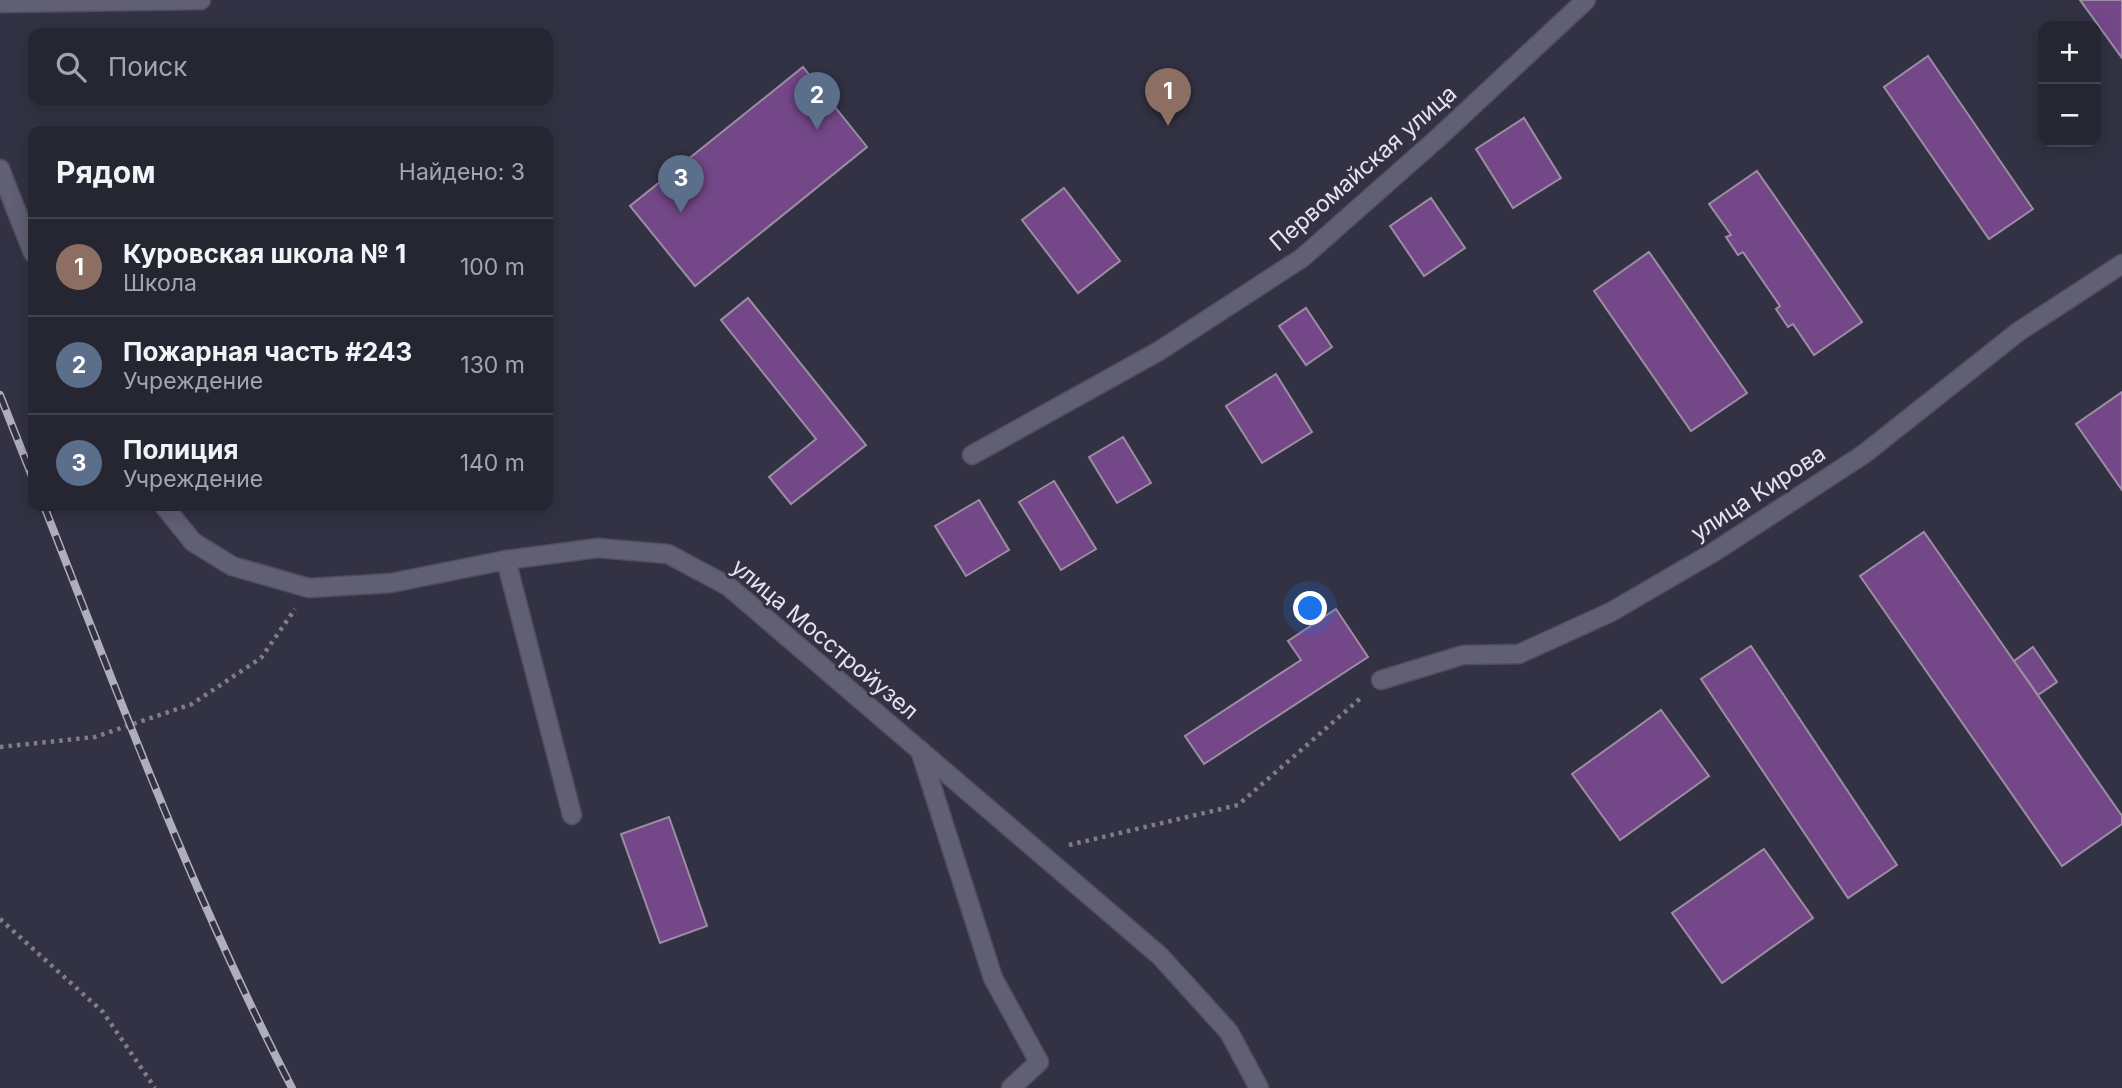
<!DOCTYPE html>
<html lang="ru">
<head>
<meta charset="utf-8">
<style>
	:root { --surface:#262633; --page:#2e2e3b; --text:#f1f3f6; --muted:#a4a5ac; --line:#42434e; --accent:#d6ab8b }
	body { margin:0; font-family:Inter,sans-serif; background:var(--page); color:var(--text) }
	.controls { position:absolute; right:21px; top:21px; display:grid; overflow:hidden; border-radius:14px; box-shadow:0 4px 18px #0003 }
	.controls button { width:63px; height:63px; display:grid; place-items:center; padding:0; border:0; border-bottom:2px solid var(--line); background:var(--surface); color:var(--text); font:35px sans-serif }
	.you { position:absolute; left:1311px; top:609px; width:24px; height:24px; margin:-18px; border:5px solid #fff; border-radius:50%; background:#1a73e8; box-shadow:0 0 0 10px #1a73e833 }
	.badge { display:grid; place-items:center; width:46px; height:46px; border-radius:50%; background:var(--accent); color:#fff; font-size:23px; font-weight:700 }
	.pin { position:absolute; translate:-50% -58px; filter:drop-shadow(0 2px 4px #0008) }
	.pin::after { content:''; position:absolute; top:37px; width:24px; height:21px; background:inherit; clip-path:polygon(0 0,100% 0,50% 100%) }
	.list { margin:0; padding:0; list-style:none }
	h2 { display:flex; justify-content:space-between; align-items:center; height:91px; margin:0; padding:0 28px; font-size:30px }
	h2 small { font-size:23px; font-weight:400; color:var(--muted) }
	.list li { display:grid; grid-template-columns:46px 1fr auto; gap:21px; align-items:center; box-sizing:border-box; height:98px; padding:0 28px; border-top:2px solid var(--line) }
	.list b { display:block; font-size:26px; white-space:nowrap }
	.list p { margin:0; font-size:23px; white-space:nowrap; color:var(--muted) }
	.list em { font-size:23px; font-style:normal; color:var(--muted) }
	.icon { flex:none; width:38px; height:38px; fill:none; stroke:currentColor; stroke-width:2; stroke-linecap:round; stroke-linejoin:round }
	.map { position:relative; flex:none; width:2122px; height:1088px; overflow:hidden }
	.search { position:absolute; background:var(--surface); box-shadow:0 4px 18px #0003; left:28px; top:28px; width:525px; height:77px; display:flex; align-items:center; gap:18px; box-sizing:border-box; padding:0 24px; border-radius:14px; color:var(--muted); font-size:26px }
	.panel { position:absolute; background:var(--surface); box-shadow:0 4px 18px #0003; left:28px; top:126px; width:525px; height:385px; border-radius:14px }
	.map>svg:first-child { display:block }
	.building { fill:#744788; stroke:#9c8ea2; stroke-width:2 }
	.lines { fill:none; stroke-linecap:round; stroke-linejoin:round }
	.service-casing { stroke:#4f4e5d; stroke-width:21 }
	.minor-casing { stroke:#4f4e5d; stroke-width:21 }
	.tertiary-casing { stroke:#4f4e5d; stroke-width:21 }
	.path { stroke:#7e7d8d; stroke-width:4.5; stroke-dasharray:3.5 5; stroke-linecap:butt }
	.service { stroke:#615f74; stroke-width:18 }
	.minor { stroke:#615f74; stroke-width:18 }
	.tertiary { stroke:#615f74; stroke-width:18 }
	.rail-casing { stroke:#afaebc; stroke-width:8 }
	.rail { stroke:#333244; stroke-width:5; stroke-dasharray:16; stroke-linecap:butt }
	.labels { text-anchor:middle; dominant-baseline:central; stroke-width:6; stroke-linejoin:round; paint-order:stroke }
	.street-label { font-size:23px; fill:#e4e3ef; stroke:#333244 }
</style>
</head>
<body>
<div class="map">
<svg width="2122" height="1088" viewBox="0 0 2122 1088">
	<rect width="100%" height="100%" fill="#333244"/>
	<g class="building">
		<path d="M2080,0H2122V58Z"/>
		<path d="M1928,56L2033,209L1989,239L1884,87Z"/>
		<path d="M803,67L867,147L695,286L630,206Z"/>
		<path d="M1524,118L1561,178L1513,208L1476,149Z"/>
		<path d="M1757,171L1862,322L1814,355L1793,324L1788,327L1776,309L1780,306L1743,252L1738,255L1726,237L1731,235L1709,204Z"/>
		<path d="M1064,188L1120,261L1078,293L1022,220Z"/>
		<path d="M1431,198L1465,248L1424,276L1390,226Z"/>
		<path d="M1649,252L1747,393L1691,431L1594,291Z"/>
		<path d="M748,298L866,445L791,504L769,477L816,439L721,320Z"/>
		<path d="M1306,308L1332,347L1306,365L1279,326Z"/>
		<path d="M1276,374L1312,432L1262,463L1226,406Z"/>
		<path d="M2122,392V490L2076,424Z"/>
		<path d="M1123,437L1151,483L1117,503L1089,457Z"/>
		<path d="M1054,481L1096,549L1061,570L1019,502Z"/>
		<path d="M979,500L1009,550L966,576L935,526Z"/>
		<path d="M1924,532L2122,816V824L2062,866L1860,576Z"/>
		<path d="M1336,609L1368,657L1204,764L1185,736L1301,660L1288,641Z"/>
		<path d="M1751,646L1897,865L1848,898L1701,679Z"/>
		<path d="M2033,647L2057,682L2038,695L2014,661Z"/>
		<path d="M1661,710L1709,776L1620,840L1572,774Z"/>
		<path d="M669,817L707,926L660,943L621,834Z"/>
		<path d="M1764,849L1813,918L1722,983L1672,913Z"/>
	</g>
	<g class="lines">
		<defs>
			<g id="service">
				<path d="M506,560L572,815"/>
				<path d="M920,750L993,978L1039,1062L1011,1088"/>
			</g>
			<g id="minor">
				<path d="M0,169L33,253"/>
				<path d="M972,455L1159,351L1302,258L1439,137L1586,0"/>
				<path d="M164,506L193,542L232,566L309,588L391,583L506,560L598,548L668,554L728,586L1160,956L1229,1032L1259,1088"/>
				<path d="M1381,680L1463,655L1519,654L1611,612L1714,552L1864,454L2018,332L2122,264"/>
			</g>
			<path id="tertiary" d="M0,3L201,0"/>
		</defs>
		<use href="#service" class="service-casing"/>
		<use href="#minor" class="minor-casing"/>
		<use href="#tertiary" class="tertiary-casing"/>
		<g class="path">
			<path d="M0,747L95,737L192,704L261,658L295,609"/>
			<path d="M1069,845L1238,805L1362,697"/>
			<path d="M0,919L103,1012L155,1088"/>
		</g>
		<use href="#service" class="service"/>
		<use href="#minor" class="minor"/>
		<use href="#tertiary" class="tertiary"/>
		<defs>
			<g id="rail">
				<path d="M0,395L33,479"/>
				<path d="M44,506C121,702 195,901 292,1088"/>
			</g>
		</defs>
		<use href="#rail" class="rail-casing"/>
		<use href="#rail" class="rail"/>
	</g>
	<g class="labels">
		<g class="street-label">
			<text transform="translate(1363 168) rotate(-41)">Первомайская улица</text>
			<text transform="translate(1758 493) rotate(-33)">улица Кирова</text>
			<text transform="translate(825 639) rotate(40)">улица Мосстройузел</text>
		</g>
	</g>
</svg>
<div class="controls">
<button>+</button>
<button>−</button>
</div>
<div class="you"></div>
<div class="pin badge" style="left:1168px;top:126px;background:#8d6e63">1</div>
<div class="pin badge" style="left:817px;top:130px;background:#5c6f8a">2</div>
<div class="pin badge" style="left:681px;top:213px;background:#5c6f8a">3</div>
<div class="search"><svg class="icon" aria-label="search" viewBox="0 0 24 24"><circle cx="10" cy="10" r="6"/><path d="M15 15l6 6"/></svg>Поиск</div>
<section class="panel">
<h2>Рядом<small>Найдено: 3</small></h2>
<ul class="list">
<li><span class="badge" style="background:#8d6e63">1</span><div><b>Куровская школа № 1</b><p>Школа</p></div><em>100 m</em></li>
<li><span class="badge" style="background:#5c6f8a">2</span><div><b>Пожарная часть #243</b><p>Учреждение</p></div><em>130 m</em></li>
<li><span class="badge" style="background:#5c6f8a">3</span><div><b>Полиция</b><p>Учреждение</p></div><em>140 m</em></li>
</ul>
</section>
</div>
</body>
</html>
